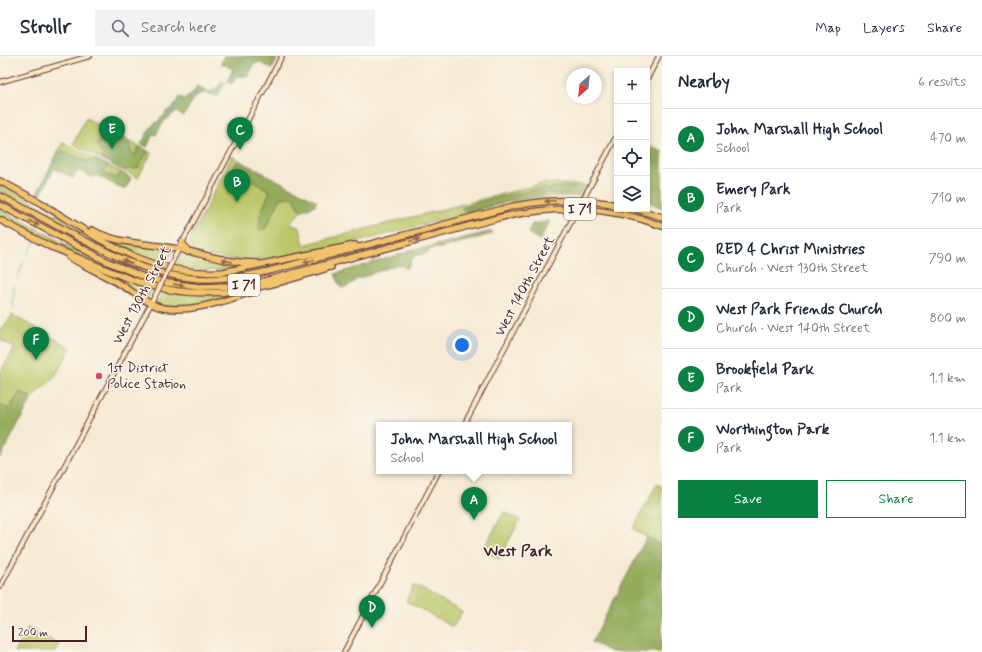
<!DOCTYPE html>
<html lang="en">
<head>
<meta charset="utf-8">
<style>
	:root { --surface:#fff; --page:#f2f2f3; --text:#1f2937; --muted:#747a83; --line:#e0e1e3; --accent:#0b8043 }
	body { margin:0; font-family:Mynerve,sans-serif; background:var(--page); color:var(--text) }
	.controls { position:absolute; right:12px; top:12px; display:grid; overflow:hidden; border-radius:0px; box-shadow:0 2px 6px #0003 }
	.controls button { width:36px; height:36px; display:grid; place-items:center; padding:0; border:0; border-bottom:1px solid var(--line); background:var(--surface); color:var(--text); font:20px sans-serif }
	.compass { position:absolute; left:566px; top:12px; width:36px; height:36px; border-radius:50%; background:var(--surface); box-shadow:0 2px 6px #0003; rotate:207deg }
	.scale { position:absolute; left:12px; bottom:10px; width:75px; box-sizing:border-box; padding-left:4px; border:2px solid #4a1f2b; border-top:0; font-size:11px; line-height:14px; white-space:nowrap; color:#4a1f2b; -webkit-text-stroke:3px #fbf7ec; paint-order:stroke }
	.you { position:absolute; left:462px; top:289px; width:14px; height:14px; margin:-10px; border:3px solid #fff; border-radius:50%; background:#1a73e8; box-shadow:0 0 0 6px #1a73e833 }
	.badge { display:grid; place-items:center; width:26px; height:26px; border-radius:50%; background:var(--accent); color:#fff; font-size:13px; font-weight:700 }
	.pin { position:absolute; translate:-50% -33px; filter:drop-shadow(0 1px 2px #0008) }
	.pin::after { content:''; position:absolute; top:21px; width:14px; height:12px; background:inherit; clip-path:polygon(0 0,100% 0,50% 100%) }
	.popup { position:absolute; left:376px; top:366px; width:196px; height:52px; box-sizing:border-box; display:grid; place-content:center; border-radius:0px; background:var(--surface); filter:drop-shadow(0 1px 3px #0005); font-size:13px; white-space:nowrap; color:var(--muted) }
	.popup b { font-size:15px; color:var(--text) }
	.popup::after { content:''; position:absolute; left:50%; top:100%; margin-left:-8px; border:8px solid transparent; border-top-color:var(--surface) }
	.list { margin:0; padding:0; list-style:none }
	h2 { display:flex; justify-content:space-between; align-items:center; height:52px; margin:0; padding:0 16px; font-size:17px }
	h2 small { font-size:13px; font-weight:400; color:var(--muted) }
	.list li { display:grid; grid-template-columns:26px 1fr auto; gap:12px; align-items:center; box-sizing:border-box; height:60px; padding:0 16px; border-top:1px solid var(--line) }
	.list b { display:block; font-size:15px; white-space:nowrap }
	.list p { margin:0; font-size:13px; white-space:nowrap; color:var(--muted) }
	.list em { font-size:13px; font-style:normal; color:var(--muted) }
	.actions { display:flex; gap:8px; padding:12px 16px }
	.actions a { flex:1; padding:9px 0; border:1px solid var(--accent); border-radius:0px; text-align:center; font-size:14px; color:var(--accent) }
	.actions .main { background:var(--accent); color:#fff }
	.icon { flex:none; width:22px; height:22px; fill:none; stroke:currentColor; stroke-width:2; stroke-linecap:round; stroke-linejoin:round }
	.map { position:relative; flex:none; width:662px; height:596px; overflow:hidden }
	header { display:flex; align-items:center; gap:24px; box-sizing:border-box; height:56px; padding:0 20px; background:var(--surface); border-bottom:1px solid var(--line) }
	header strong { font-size:19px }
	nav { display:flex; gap:22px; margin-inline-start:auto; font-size:14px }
	.search { width:280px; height:36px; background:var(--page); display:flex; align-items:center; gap:10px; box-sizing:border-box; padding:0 14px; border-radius:0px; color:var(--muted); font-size:15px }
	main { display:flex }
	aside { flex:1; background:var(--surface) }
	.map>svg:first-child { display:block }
	.green { fill:#bbc769; stroke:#82734a }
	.forest { fill:#94ac5d; stroke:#6f6644 }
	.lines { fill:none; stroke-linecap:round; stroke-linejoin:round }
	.stream { stroke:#55bfd1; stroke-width:1 }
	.secondary-casing { stroke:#643d44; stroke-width:6 }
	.highway-casing { stroke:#643d44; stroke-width:8 }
	.secondary { stroke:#f9e7c3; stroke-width:4 }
	.highway { stroke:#f1c36a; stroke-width:5.5 }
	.secondary-bridge-casing { stroke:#643d44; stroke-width:6; stroke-linecap:butt }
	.secondary-bridge { stroke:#f9e7c3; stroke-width:4 }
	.oneway { fill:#956947 }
	.poi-dot { fill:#d1495b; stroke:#fbf7ec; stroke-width:1.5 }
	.labels { text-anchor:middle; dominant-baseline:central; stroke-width:3; stroke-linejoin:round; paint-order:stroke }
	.shield { fill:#fbf7ec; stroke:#7f6065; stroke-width:1 }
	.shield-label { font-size:13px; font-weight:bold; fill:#4a1f2b }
	.street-label { font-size:14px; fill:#4a1f2b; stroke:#fbf7ec }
	.poi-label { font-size:14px; fill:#4a1f2b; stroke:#fbf7ec; text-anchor:start }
	.quarter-label { font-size:16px; font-weight:bold; fill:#4a1f2b; stroke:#fbf7ec }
</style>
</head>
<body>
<header>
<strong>Strollr</strong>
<div class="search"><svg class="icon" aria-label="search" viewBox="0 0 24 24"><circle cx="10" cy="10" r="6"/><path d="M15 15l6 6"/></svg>Search here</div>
<nav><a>Map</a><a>Layers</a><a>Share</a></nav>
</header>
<main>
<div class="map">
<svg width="662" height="596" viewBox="0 0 662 596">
	<rect width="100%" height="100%" fill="#fbf7ec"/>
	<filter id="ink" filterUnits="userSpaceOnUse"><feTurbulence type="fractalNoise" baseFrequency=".025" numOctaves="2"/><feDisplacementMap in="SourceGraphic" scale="8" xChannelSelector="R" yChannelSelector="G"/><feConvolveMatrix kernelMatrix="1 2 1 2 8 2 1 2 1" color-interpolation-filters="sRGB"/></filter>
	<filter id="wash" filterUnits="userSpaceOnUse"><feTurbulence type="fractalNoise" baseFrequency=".012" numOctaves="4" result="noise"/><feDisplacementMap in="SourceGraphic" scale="16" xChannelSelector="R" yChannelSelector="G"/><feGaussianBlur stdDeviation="0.9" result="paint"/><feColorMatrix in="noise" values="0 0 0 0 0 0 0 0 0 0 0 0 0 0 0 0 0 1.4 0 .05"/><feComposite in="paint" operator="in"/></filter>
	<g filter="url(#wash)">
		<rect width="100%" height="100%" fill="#f6ead4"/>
		<g class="green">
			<path d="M86,62L151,97L138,122L73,88Z"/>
			<path d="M63,86L97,104C80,109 73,94 58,96Z"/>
			<path d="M232,100L238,104L234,113L270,135L260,159L265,173L281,142L293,141L301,155L290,167L300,172L304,189L545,127L584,129L587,130L582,140L546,141L506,147L353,187L274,203L231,204L190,195L187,189Z"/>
			<path d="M109,110L121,116L117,122L106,119L104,115Z"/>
			<path d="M0,129L29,143L119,196L118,197L0,135Z"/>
			<path d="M0,153L108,211L107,212L45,186L0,162Z"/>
			<path d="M86,172L104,182L173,195L165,210L132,199Z"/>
			<path d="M183,196L225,207L248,208L229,214L199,215L174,212Z"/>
			<path d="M80,204L154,232L146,244Z"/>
			<path d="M163,234L205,239L247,236L208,248L182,251L156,249Z"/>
			<path d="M12,259L71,292L55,320L32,342L20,336L9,354L0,349V317L15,292L0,284V276Z"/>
			<path d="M657,428L662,430V490L633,473Z"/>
			<path d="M504,456L520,464L499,503L483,494Z"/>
			<path d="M414,529L462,556L453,571L406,545Z"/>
			<path d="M28,572L59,588L55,596H14Z"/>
		</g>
		<g class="forest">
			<path d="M225,0H270L277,4L272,13L259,6L254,8L248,20H236L232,28L227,26L233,13L221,7Z"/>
			<path d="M223,25L225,26L217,41C197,30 192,45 184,60L176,56L164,65L156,79L153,78L147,91L141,88L151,71L164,60L166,56L173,52L179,41L185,43L192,38L197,30L209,36L216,33Z"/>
			<path d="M110,75L128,84L132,98H136L139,90L148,95L138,112L135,113L122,114L102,103L103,100L97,89V86L103,83Z"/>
			<path d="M647,91L656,92L662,95V152L647,145Z"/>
			<path d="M64,95C75,101 85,108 97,104L109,110L104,115L106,119L117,122L121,116L131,122L125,134L96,119L94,122L80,115L76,117L73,122L54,112L41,139L37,137L58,96Z"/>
			<path d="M238,104L317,145L315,149L301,155L293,141L281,142L265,173L259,174L260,159L270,135L233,113Z"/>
			<path d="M552,131H584L581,137L578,139L549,138L550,133Z"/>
			<path d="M545,132L548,133L546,138L514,143L464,156L462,154V152C489,142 517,138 545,132Z"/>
			<path d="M550,165L540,184L528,177L532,168Z"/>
			<path d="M492,175V178L441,192L429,193V196L414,200L407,213L401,209H396L357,223L348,230L341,232L335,218L405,197L412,193L424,192Z"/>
			<path d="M20,336L32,342L0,402V349L9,353Z"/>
			<path d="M647,481L662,490V595L660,596H611L592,586Z"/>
		</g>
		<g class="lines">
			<g class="stream">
				<path d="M229,24L236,18C250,15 250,14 250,0"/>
				<path d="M190,42L206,36L210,37L216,35L223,29"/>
				<path d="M164,61L183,46"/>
				<path d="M142,86C149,81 151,73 158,67"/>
				<path d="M112,103L130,91"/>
				<path d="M53,108L61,101C76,101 90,120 105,111"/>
				<path d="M40,135L51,115"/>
				<path d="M28,198L34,187"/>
				<path d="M17,224L24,205"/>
				<path d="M14,230L13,247L14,252"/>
			</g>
		</g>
	</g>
	<g filter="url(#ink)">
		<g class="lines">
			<defs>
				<g id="secondary">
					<path d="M647,23L659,0"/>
					<path d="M0,26L90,0"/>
					<path d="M588,134L617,79"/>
					<path d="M174,202L282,0"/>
					<path d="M464,369L573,162"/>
					<path d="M0,531L155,240"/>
					<path d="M344,596L439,415"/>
				</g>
				<g id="highway">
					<path d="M0,125L45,149"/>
					<path d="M0,140C24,152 48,165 72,178C110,198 148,218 191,222C218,225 243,221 269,215L514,150C548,144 583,142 617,149"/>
					<path d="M42,148C102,184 149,221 223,216L355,189"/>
					<path d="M0,149L108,206L144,221L168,227L199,231L231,230L261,226L498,162C555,149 607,149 662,170"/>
					<path d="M636,153L662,161"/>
					<path d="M0,164L51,191"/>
					<path d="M92,174C119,189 149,187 179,193C207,199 227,207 257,207"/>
					<path d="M182,186L188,196"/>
					<path d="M49,190C81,202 112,218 145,228C212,248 267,231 331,211"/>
					<path d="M69,201C87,211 106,220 123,230C137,238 148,249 163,252C193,257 225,244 253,236"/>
				</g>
			</defs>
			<use href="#secondary" class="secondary-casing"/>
			<use href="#highway" class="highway-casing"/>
			<use href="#secondary" class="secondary"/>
			<use href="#highway" class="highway"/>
			<defs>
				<g id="secondary-bridge">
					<path d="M573,162L588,134"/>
					<path d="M155,240L174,202"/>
				</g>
			</defs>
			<use href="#secondary-bridge" class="secondary-bridge-casing"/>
			<use href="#secondary-bridge" class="secondary-bridge"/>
		</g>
		<defs><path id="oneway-solid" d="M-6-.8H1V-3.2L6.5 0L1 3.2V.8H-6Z"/></defs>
		<g class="oneway">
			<use href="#oneway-solid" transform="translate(550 145) rotate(176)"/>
			<use href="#oneway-solid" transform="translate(34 167) rotate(28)"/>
			<use href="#oneway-solid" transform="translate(415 184) rotate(-15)"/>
			<use href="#oneway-solid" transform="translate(227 205) rotate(-172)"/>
			<use href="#oneway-solid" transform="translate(309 205) rotate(165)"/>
			<use href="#oneway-solid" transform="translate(127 206) rotate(-157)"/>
			<use href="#oneway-solid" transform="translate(179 229) rotate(8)"/>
		</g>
	</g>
	<circle class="poi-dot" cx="99" cy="320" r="4"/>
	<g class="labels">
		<g class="shield">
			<rect x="564" y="142" width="32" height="22" rx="3"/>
			<rect x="228" y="218" width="32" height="22" rx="3"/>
		</g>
		<g class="shield-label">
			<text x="580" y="153">I 71</text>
			<text x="244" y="229">I 71</text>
		</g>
		<g class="street-label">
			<text transform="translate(525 230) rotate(-62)">West 140th Street</text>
			<text transform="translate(142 239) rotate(-62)">West 130th Street</text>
		</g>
		<g class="poi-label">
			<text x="107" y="312">1st District<tspan x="107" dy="16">Police Station</tspan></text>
		</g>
		<g class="quarter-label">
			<text x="518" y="495">West Park</text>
		</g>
	</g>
</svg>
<div class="controls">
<button>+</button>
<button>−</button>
<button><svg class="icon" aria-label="locate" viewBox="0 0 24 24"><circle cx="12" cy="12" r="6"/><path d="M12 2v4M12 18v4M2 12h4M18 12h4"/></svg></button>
<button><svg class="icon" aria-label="layers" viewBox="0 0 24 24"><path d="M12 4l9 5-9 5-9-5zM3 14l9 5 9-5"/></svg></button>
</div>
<svg class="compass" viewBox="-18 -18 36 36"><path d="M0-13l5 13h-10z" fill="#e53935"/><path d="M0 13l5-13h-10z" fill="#747a83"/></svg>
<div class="scale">200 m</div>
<div class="you"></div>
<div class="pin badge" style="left:474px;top:464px">A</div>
<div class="popup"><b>John Marshall High School</b>School</div>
<div class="pin badge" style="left:237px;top:146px">B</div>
<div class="pin badge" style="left:240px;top:94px">C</div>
<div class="pin badge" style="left:372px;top:572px">D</div>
<div class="pin badge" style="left:112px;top:93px">E</div>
<div class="pin badge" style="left:36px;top:304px">F</div>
</div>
<aside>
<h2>Nearby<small>6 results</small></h2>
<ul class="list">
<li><span class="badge">A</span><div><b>John Marshall High School</b><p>School</p></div><em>470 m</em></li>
<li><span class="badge">B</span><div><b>Emery Park</b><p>Park</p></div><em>710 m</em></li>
<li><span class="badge">C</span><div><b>RED 4 Christ Ministries</b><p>Church · West 130th Street</p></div><em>790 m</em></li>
<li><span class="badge">D</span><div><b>West Park Friends Church</b><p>Church · West 140th Street</p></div><em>800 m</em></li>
<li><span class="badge">E</span><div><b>Brookfield Park</b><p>Park</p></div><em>1.1 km</em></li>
<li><span class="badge">F</span><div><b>Worthington Park</b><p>Park</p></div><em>1.1 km</em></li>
</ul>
<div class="actions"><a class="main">Save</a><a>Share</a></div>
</aside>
</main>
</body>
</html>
